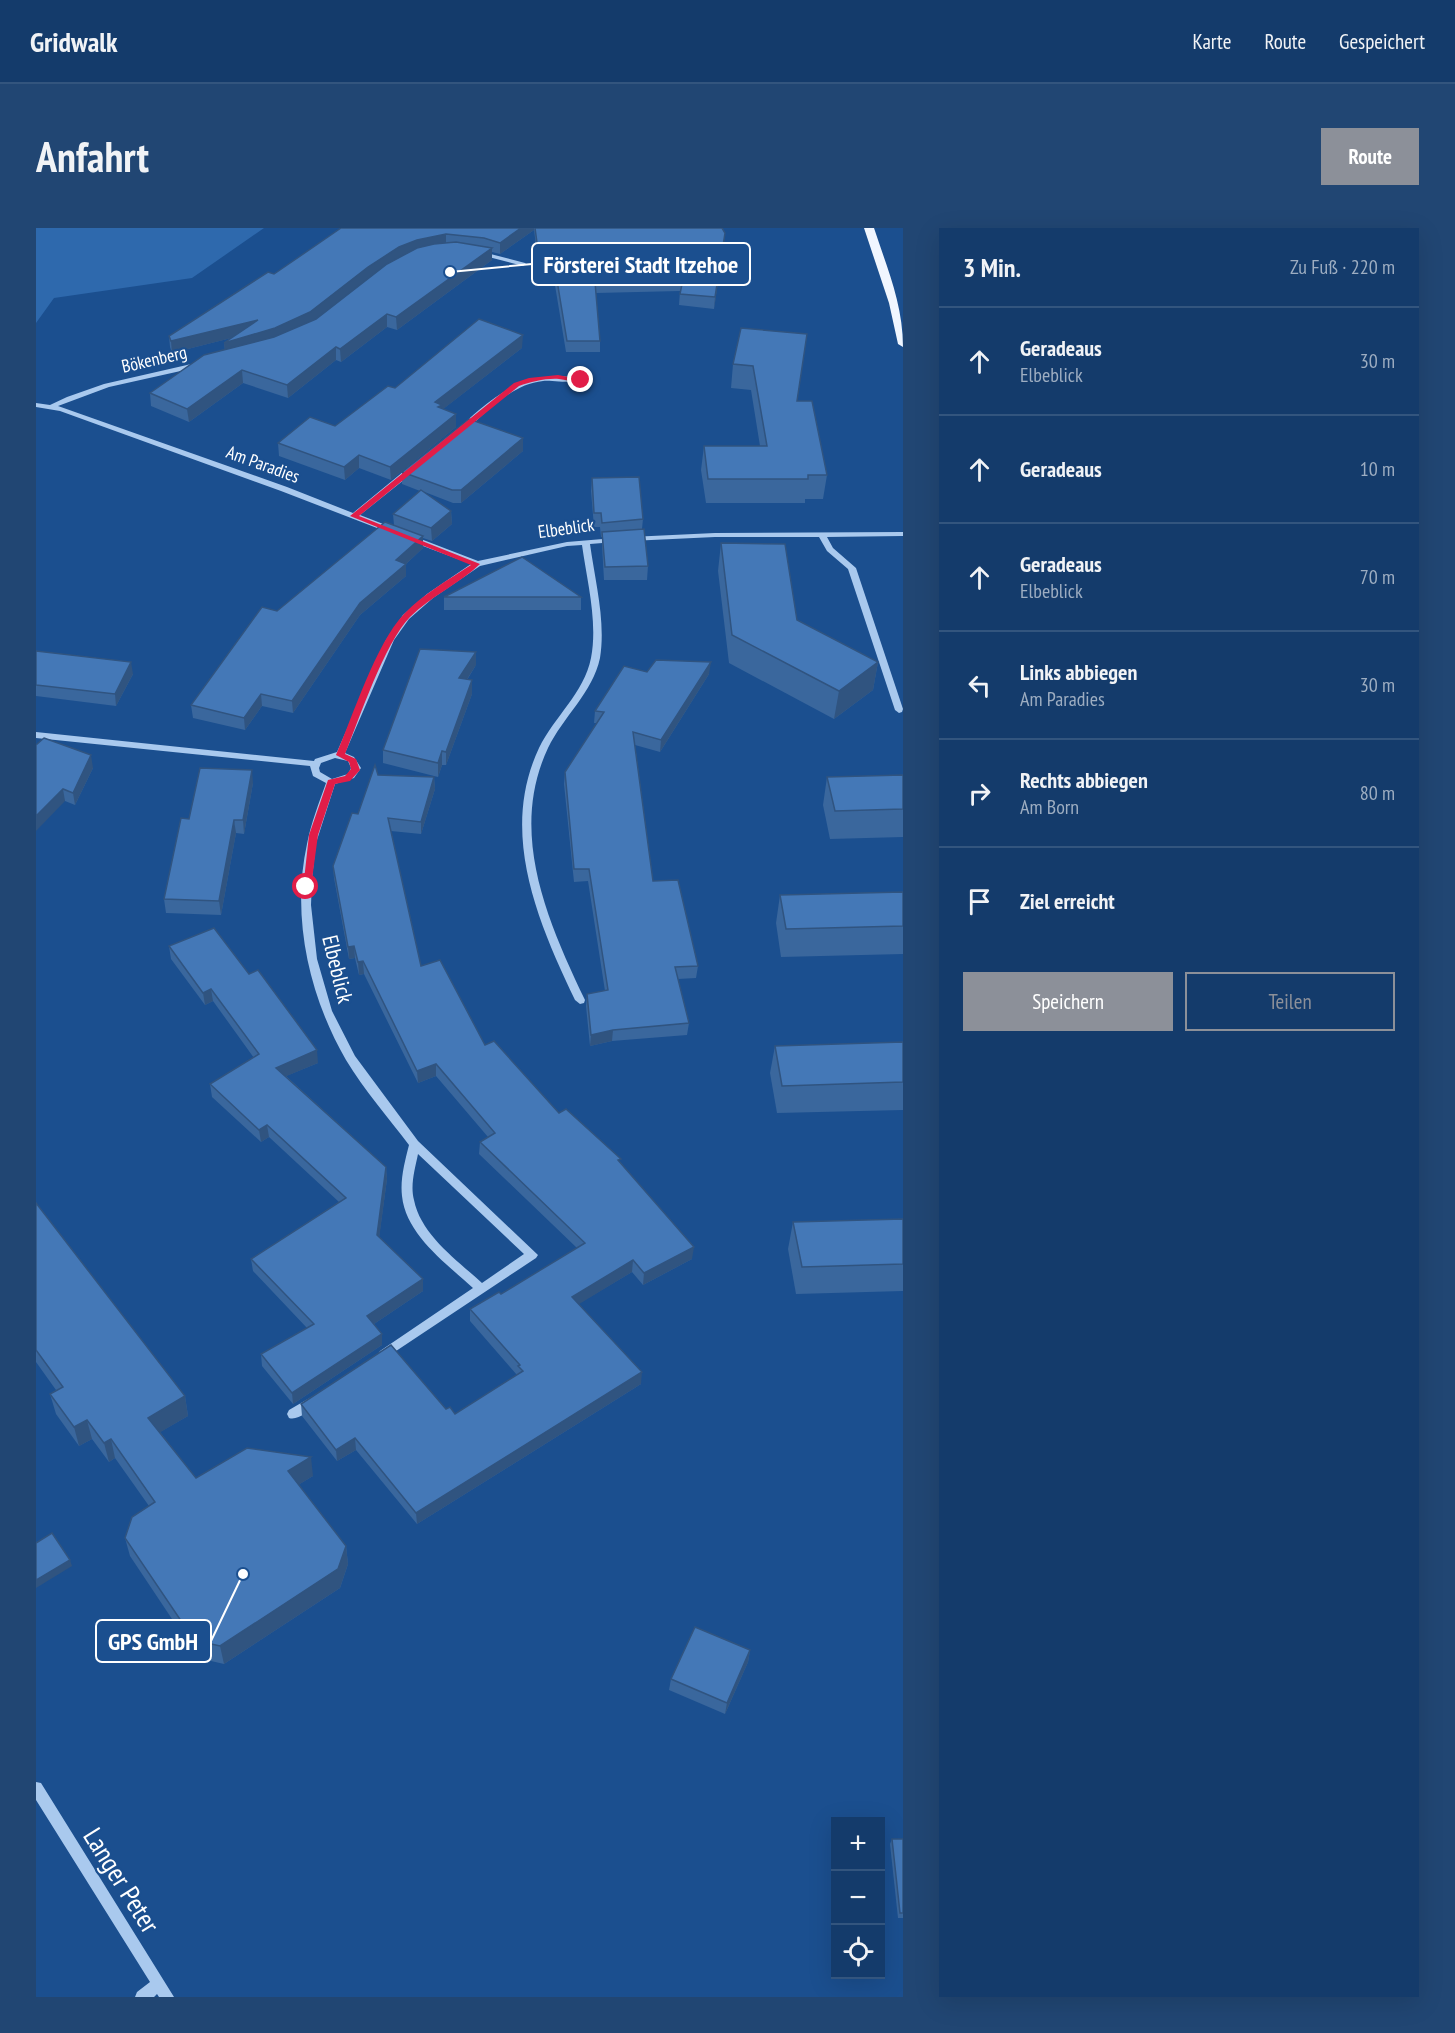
<!DOCTYPE html>
<html lang="de">
<head>
<meta charset="utf-8">
<style>
	:root { --surface:#143b6b; --page:#214673; --text:#f1f3f6; --muted:#9dadc1; --line:#33557e; --accent:#8c9099 }
	body { margin:0; font-family:"PT Sans Narrow",sans-serif; background:var(--page); color:var(--text) }
	.controls { position:absolute; right:18px; bottom:18px; display:grid; overflow:hidden; border-radius:0px; box-shadow:0 6px 24px #0002 }
	.controls button { width:54px; height:54px; display:grid; place-items:center; padding:0; border:0; border-bottom:2px solid var(--line); background:var(--surface); color:var(--text); font:30px sans-serif }
	.stop { position:absolute; width:18px; height:18px; margin:-14px; border:4px solid #e11d48; border-radius:50%; background:#fff }
	.stop.end { background:#e11d48; border-color:#fff; box-shadow:0 2px 6px #0008 }
	.list { margin:0; padding:0; list-style:none }
	h2 { display:flex; justify-content:space-between; align-items:center; height:78px; margin:0; padding:0 24px; font-size:26px }
	h2 small { font-size:20px; font-weight:400; color:var(--muted) }
	.list li { display:grid; grid-template-columns:39px 1fr auto; gap:18px; align-items:center; box-sizing:border-box; height:108px; padding:0 24px; border-top:2px solid var(--line) }
	.list b { display:block; font-size:22px; white-space:nowrap }
	.list p { margin:0; font-size:20px; white-space:nowrap; color:var(--muted) }
	.list em { font-size:20px; font-style:normal; color:var(--muted) }
	.actions { display:flex; gap:12px; padding:18px 24px }
	.actions a { flex:1; padding:14px 0; border:2px solid var(--accent); border-radius:0px; text-align:center; font-size:21px; color:var(--accent) }
	.actions .main { background:var(--accent); color:#fff }
	.icon { flex:none; width:33px; height:33px; fill:none; stroke:currentColor; stroke-width:2; stroke-linecap:round; stroke-linejoin:round }
	.map { position:relative; flex:none; width:867px; height:1769px; overflow:hidden; border-radius:0px }
	header { display:flex; align-items:center; gap:36px; box-sizing:border-box; height:84px; padding:0 30px; background:var(--surface); border-bottom:2px solid var(--line) }
	header strong { font-size:28px }
	nav { display:flex; gap:33px; margin-inline-start:auto; font-size:21px }
	.intro { display:flex; align-items:center; justify-content:space-between; box-sizing:border-box; height:144px; padding:0 36px }
	h1 { margin:0; font-size:42px }
	.button { padding:15px 27px; border-radius:0px; background:var(--accent); color:#fff; font-size:21px; font-weight:700 }
	main { display:flex; gap:36px; padding:0 36px }
	aside { flex:1; background:var(--surface); border-radius:0px; box-shadow:0 6px 24px #0002 }
	.map>svg:first-child { display:block }
	.green { fill:#2e69ad }
	.lines { fill:none; stroke-linecap:round; stroke-linejoin:round }
	.minor { fill:#a9c9ee; fill-rule:evenodd }
	.major { fill:#f0f6ff; fill-rule:evenodd }
	.wall { fill:#3a679d }
	.shaded-wall { fill:#305480 }
	.building { fill:#4478b7; stroke:#305480; stroke-width:1.5 }
	.route { fill:#e11d48 }
	.labels { text-anchor:middle; dominant-baseline:central; stroke-width:4.5; stroke-linejoin:round; paint-order:stroke }
	.far-street-label { font-size:18px; fill:#fff; stroke:#1b4f8f }
	.street-label { font-size:22px; fill:#fff; stroke:#1b4f8f }
	.near-street-label { font-size:27px; fill:#fff; stroke:#1b4f8f }
	.leader { fill:none; stroke:#fff; stroke-width:2 }
	.callout-dot { fill:#fff; stroke:#1b4f8f; stroke-width:2 }
	.callout { fill:#1b4f8f; stroke:#fff; stroke-width:2 }
	.callout-label { font-size:24px; text-anchor:middle; font-weight:bold; fill:#fff }
</style>
</head>
<body>
<header>
<strong>Gridwalk</strong>
<nav><a>Karte</a><a>Route</a><a>Gespeichert</a></nav>
</header>
<div class="intro"><h1>Anfahrt</h1><a class="button">Route</a></div>
<main>
<div class="map">
<svg width="867" height="1769" viewBox="0 0 867 1769">
	<rect width="100%" height="100%" fill="#1b4f8f"/>
	<path class="green" d="M0,0H228L156,50L18,70L0,95Z"/>
	<g class="lines">
		<g class="minor">
			<path d="M443,23L489,35L490,36L487,38L441,26V24Z"/>
			<path d="M164,134L168,136L167,138L73,159L22,178L251,259L317,285L373,239H379V243L324,287L360,301V305H354L245,263L24,183L0,179V175L14,177L31,169L68,156Z"/>
			<path d="M524,148L545,150L549,152C541,157 518,152 507,153C476,156 452,183 429,203L422,201C429,194 436,188 443,182C470,160 488,149 524,148Z"/>
			<path d="M867,304V308L791,309L797,320L820,340L867,481L866,484L863,485L859,482L812,341L791,323L783,309H679L594,313L590,311L594,309L679,305Z"/>
			<path d="M371,308H377L442,333L531,314L579,310L583,312L579,314L554,316C559,353 570,393 564,430C557,464 527,489 512,520C472,605 512,694 549,772L548,775L544,776L539,772C502,694 463,605 503,520C518,489 548,465 555,430C562,394 551,353 546,317L531,318L444,338L397,370L373,391L358,412L309,525L318,529L325,540L318,550L299,556L280,615L276,650L275,677L281,731L296,783L319,828L382,913L502,1027L500,1030L348,1131L344,1129L342,1126L344,1123L437,1060C411,1036 370,1007 366,968C364,951 369,933 373,917C352,889 328,862 310,832C273,768 255,689 271,616C275,595 283,575 290,555L277,548L274,538L0,510V504L278,533L279,531L301,524L350,412L367,387L391,366L435,336L371,312ZM299,530L312,533L315,540L312,546L296,551L284,544L283,540L285,535ZM382,926L488,1026L446,1055C421,1032 385,1007 378,972C374,957 379,941 382,926Z"/>
			<path d="M277,1168L281,1169L283,1173L281,1177C273,1182 262,1193 253,1190L251,1186L253,1182Z"/>
			<path d="M0,1554L5,1555L138,1769H123L121,1766L118,1769H99L101,1764L114,1754L0,1572Z"/>
		</g>
		<path class="major" d="M828,0H838C851,40 867,76 867,119L862,116L853,75Z"/>
	</g>
	<g class="wall">
		<path d="M305,0H686L689,5L678,81L643,77L644,63L560,65L564,113V124H530L515,33H502L498,2L464,26L456,24V32L361,102L351,99L305,134L300,132L252,170L207,155L153,194L115,178L114,165L189,122L188,115L195,110L136,125L134,119L133,108L238,46Z"/>
		<path d="M705,100L761,173L791,247L787,271H769V275H670L665,242L668,218H724L715,162L695,160L697,136Z"/>
		<path d="M486,120L407,181L420,199L355,252L323,240L309,252L243,228L242,215L299,198L359,160Z"/>
		<path d="M487,210V223L425,275H417L386,263L415,283L416,296L396,313L387,310V320L370,336V348L324,387L257,485L226,478L209,502L157,490L155,477L241,383L358,297L357,286L384,263L366,256V244Z"/>
		<path d="M556,250L607,291L606,301L612,338L611,352H568L566,317V309H565L564,299H558L555,263Z"/>
		<path d="M685,315L761,392L842,434L837,462L798,491L693,435L682,343Z"/>
		<rect x="408" y="369" width="137" height="13"/>
		<path d="M0,423L97,446L80,478L0,468Z"/>
		<path d="M440,437L431,452L436,466L410,537H406L402,549L347,535V522Z"/>
		<path d="M611,444L673,446L624,524L599,517L617,653L662,738L660,750L642,751L653,795L651,807L576,813L554,818L550,778L551,766L569,763L552,653L538,654L528,556L529,544L561,495H558L559,483Z"/>
		<path d="M0,517L57,540L39,577L29,573Z"/>
		<path d="M342,547L398,549L399,561L385,606L355,603L385,738L449,817L523,885L585,935L656,1031L607,1057L596,1044L542,1076L605,1156L381,1296L320,1222L301,1233L266,1188L265,1176L410,1181L419,1186L481,1147L434,1093V1081L465,1066L541,1020L443,926L444,914L452,909L400,848L382,855L328,746L323,747L319,730L313,731L298,650L297,638Z"/>
		<path d="M867,547V609L794,611L787,577L791,549Z"/>
		<path d="M217,555L208,606L200,605L185,687L130,685L128,671L153,591Z"/>
		<path d="M867,664V726L745,729L740,695L744,667Z"/>
		<path d="M133,718L213,746L282,835L250,848L350,939L351,951L343,1009L387,1063L338,1096L346,1117L257,1176L226,1138L225,1126L271,1100L217,1043L215,1031L303,974L233,909L225,914L176,869L174,856L218,830L177,773L169,777L135,731Z"/>
		<path d="M867,814V882L741,885L734,845L739,818Z"/>
		<path d="M0,975L149,1168L152,1188L124,1204L160,1250L277,1248L262,1257L310,1318L312,1336L304,1360L188,1436L162,1430L94,1328L89,1310L113,1278L79,1230L73,1234L56,1211L43,1218L20,1186L14,1166L20,1162L0,1134Z"/>
		<path d="M867,991V1063L760,1066L752,1021L757,994Z"/>
		<path d="M714,1422L712,1434L689,1486L633,1462L635,1451Z"/>
		<path d="M856,1611H867V1690H862L854,1616Z"/>
	</g>
	<g class="shaded-wall">
		<path d="M485,0H498V2L464,26V15Z"/>
		<path d="M689,5L688,17L678,81L679,69Z"/>
		<path d="M410,6V18L275,96L189,126L188,115L332,39L363,19L381,12Z"/>
		<path d="M456,20V32L361,102L360,89Z"/>
		<path d="M351,86V99L305,134L304,121Z"/>
		<path d="M222,92L223,103L136,125L135,113Z"/>
		<path d="M487,107L486,120L406,182L399,174Z"/>
		<path d="M300,119V132L252,170L251,157Z"/>
		<path d="M206,142L207,155L153,194L151,181Z"/>
		<path d="M420,186V199L355,252L354,239Z"/>
		<path d="M487,210V223L425,275V262Z"/>
		<path d="M323,227V240L309,252L308,239Z"/>
		<path d="M415,283L416,296L396,313L395,300Z"/>
		<path d="M387,308V320L370,336V348L324,387L257,485L256,473L324,375L360,332Z"/>
		<path d="M440,424V437L423,464V450Z"/>
		<path d="M95,434L97,446L80,478L79,466Z"/>
		<path d="M675,434L673,446L624,524L625,512Z"/>
		<path d="M842,434L837,462L798,491L803,463Z"/>
		<path d="M436,452V466L410,537V524Z"/>
		<path d="M225,466L226,478L209,502L208,490Z"/>
		<path d="M406,523V537L402,549V535Z"/>
		<path d="M55,527L57,540L39,577L37,565Z"/>
		<path d="M216,542L217,555L208,606L207,592Z"/>
		<path d="M398,549L399,561L385,606V594Z"/>
		<path d="M27,561L29,573L0,603V588Z"/>
		<path d="M198,592L200,605L185,687L183,673Z"/>
		<path d="M318,718L319,730L313,731L312,719Z"/>
		<path d="M327,733L328,746L323,747L322,734Z"/>
		<path d="M175,761L177,773L169,777L167,765Z"/>
		<path d="M577,802L576,813L554,818L555,807Z"/>
		<path d="M281,822L282,835L241,852L240,840Z"/>
		<path d="M400,836V848L382,855L381,843Z"/>
		<path d="M231,897L233,909L225,914L223,902Z"/>
		<path d="M350,939L351,951L342,1019L341,1007Z"/>
		<path d="M658,1019L656,1031L607,1057L608,1045Z"/>
		<path d="M597,1032L596,1044L535,1081L536,1069Z"/>
		<path d="M387,1051V1063L332,1100L331,1088Z"/>
		<path d="M346,1106V1117L257,1176L256,1165Z"/>
		<path d="M606,1144L605,1156L381,1296L380,1285Z"/>
		<path d="M149,1168L152,1188L116,1209L112,1190Z"/>
		<path d="M51,1192L56,1211L43,1218L38,1199Z"/>
		<path d="M319,1210L320,1222L301,1233L300,1222Z"/>
		<path d="M75,1211L79,1230L73,1234L68,1215Z"/>
		<path d="M275,1229L277,1248L254,1262L252,1243Z"/>
		<path d="M310,1318L312,1336L304,1360L188,1436L184,1418Z"/>
		<path d="M34,1332L36,1338L0,1360V1352Z"/>
		<path d="M714,1422L712,1434L689,1486L691,1475Z"/>
	</g>
	<g class="building">
		<path d="M305,0H485L464,15L448,10L410,6L381,12L363,19L332,39L274,84L239,100L188,115L222,92L135,113L133,108L232,44L238,46Z"/>
		<path d="M499,0H686L689,5L679,69L644,66L647,51L559,54L564,113H531L516,22H502Z"/>
		<path d="M420,14L456,20L360,89L351,86L304,121L300,119L251,157L206,142L151,181L114,165L168,127L238,109L280,91L351,36L381,20L398,16Z"/>
		<path d="M443,91L487,107L399,174L406,177L402,179L420,186L354,239L323,227L308,239L242,215L274,189L299,198L352,158L359,160Z"/>
		<path d="M705,100L771,106L761,173H776L791,247H772V251H672L668,218H731L717,138L697,136Z"/>
		<path d="M433,191L487,210L425,262H416L366,244Z"/>
		<path d="M603,249L607,291L566,295L565,285H558L556,250Z"/>
		<path d="M385,262L415,283L395,300L357,286Z"/>
		<path d="M349,294L387,308L360,332L370,336L324,375L256,473L225,466L208,490L155,477L226,379L241,383Z"/>
		<path d="M608,301L612,338L569,339L566,304Z"/>
		<path d="M685,315L749,316L761,392L842,434L803,463L696,407Z"/>
		<path d="M486,329L545,369H408Z"/>
		<path d="M384,421L440,424L423,450L436,452L410,524L406,523L402,535L347,522Z"/>
		<path d="M0,423L95,434L79,466L0,457Z"/>
		<path d="M620,432L675,434L625,512L597,504L617,653L642,652L662,738L639,739L653,795L577,802L555,807L551,766L572,762L553,641H538L529,544L568,484L559,483L588,438L611,444Z"/>
		<path d="M8,510L55,527L37,565L27,561L0,588V517Z"/>
		<path d="M339,537L342,547L398,549L385,594L352,590L385,738L404,732L449,817L458,813L523,885L530,881L585,931L582,932L658,1019L608,1045L597,1032L536,1069L606,1144L380,1285L319,1210L300,1222L265,1176L355,1117L410,1181L414,1179L419,1186L487,1143L482,1138L484,1137L434,1081L463,1064L465,1066L549,1015L444,914L459,905L400,836L381,843L327,733L322,734L318,718L312,719L297,638L316,585L322,586Z"/>
		<path d="M164,540L216,542L207,592H198L183,673L128,671L145,590L153,591Z"/>
		<path d="M867,547V581L799,583L791,549Z"/>
		<path d="M867,664V698L750,701L744,667Z"/>
		<path d="M178,700L213,746L222,742L281,822L240,840L350,939L341,1007L387,1051L331,1088L346,1106L256,1165L225,1126L278,1096L215,1031L310,970L231,897L223,902L174,856L223,826L175,761L167,765L133,718Z"/>
		<path d="M867,814V854L746,858L739,818Z"/>
		<path d="M0,975L149,1168L112,1190L160,1250L211,1220L275,1229L252,1243L310,1318L302,1341L184,1418L158,1412L89,1310L96,1289L119,1274L75,1211L68,1215L51,1192L38,1199L14,1166L27,1159L0,1122Z"/>
		<path d="M867,991V1036L766,1039L757,994Z"/>
		<path d="M16,1305L34,1332L0,1352V1315Z"/>
		<path d="M659,1399L714,1422L691,1475L635,1451Z"/>
		<path d="M856,1611H867V1685H864Z"/>
	</g>
	<path class="route" d="M522,147L548,152C541,156 532,152 523,151C510,150 495,154 483,158L323,288L444,336C423,356 395,368 374,389C348,416 324,489 309,526L320,531L324,542L314,553L299,556L282,607L275,659L267,661L273,607L292,552L309,548L315,541L313,534L300,527C317,488 340,415 368,386C387,366 412,352 435,337L314,288L478,155L493,150Z"/>
	<g class="labels">
		<g class="far-street-label">
			<text transform="translate(118 131) rotate(-13)">Bökenberg</text>
			<text transform="translate(227 236) rotate(20)">Am Paradies</text>
			<text transform="translate(530 300) rotate(-8)">Elbeblick</text>
		</g>
		<g class="street-label">
			<text transform="translate(302 741) rotate(76)">Elbeblick</text>
		</g>
		<g class="near-street-label">
			<text transform="translate(86 1652) rotate(58)">Langer Peter</text>
		</g>
	</g>
	<path class="leader" d="M414 44L496 36M207 1346L175 1413"/>
	<g class="callout-dot">
		<circle cx="414" cy="44" r="6"/>
		<circle cx="207" cy="1346" r="6"/>
	</g>
	<g class="callout">
		<rect x="496" y="15" width="218" height="42" rx="6"/>
		<rect x="60" y="1392" width="115" height="42" rx="6"/>
	</g>
	<g class="callout-label">
		<text x="605" y="45">Försterei Stadt Itzehoe</text>
		<text x="117" y="1422">GPS GmbH</text>
	</g>
</svg>
<div class="controls">
<button>+</button>
<button>−</button>
<button><svg class="icon" aria-label="locate" viewBox="0 0 24 24"><circle cx="12" cy="12" r="6"/><path d="M12 2v4M12 18v4M2 12h4M18 12h4"/></svg></button>
</div>
<div class="stop" style="left:270px;top:659px"></div>
<div class="stop end" style="left:545px;top:152px"></div>
</div>
<aside>
<h2>3 Min.<small>Zu Fuß · 220 m</small></h2>
<ul class="list">
<li><svg class="icon" aria-label="ahead" viewBox="0 0 24 24"><path d="M12 20V5M6 11l6-6 6 6"/></svg><div><b>Geradeaus</b><p>Elbeblick</p></div><em>30 m</em></li>
<li><svg class="icon" aria-label="ahead" viewBox="0 0 24 24"><path d="M12 20V5M6 11l6-6 6 6"/></svg><div><b>Geradeaus</b></div><em>10 m</em></li>
<li><svg class="icon" aria-label="ahead" viewBox="0 0 24 24"><path d="M12 20V5M6 11l6-6 6 6"/></svg><div><b>Geradeaus</b><p>Elbeblick</p></div><em>70 m</em></li>
<li><svg class="icon" aria-label="left" viewBox="0 0 24 24"><path d="M17 20v-9H6M10 6l-5 5 5 5"/></svg><div><b>Links abbiegen</b><p>Am Paradies</p></div><em>30 m</em></li>
<li><svg class="icon" aria-label="right" viewBox="0 0 24 24"><path d="M7 20v-9h11M14 6l5 5-5 5"/></svg><div><b>Rechts abbiegen</b><p>Am Born</p></div><em>80 m</em></li>
<li><svg class="icon" aria-label="arrive" viewBox="0 0 24 24"><path d="M6 21V4h12l-3 4 3 4H6"/></svg><div><b>Ziel erreicht</b></div></li>
</ul>
<div class="actions"><a class="main">Speichern</a><a>Teilen</a></div>
</aside>
</main>
</body>
</html>
